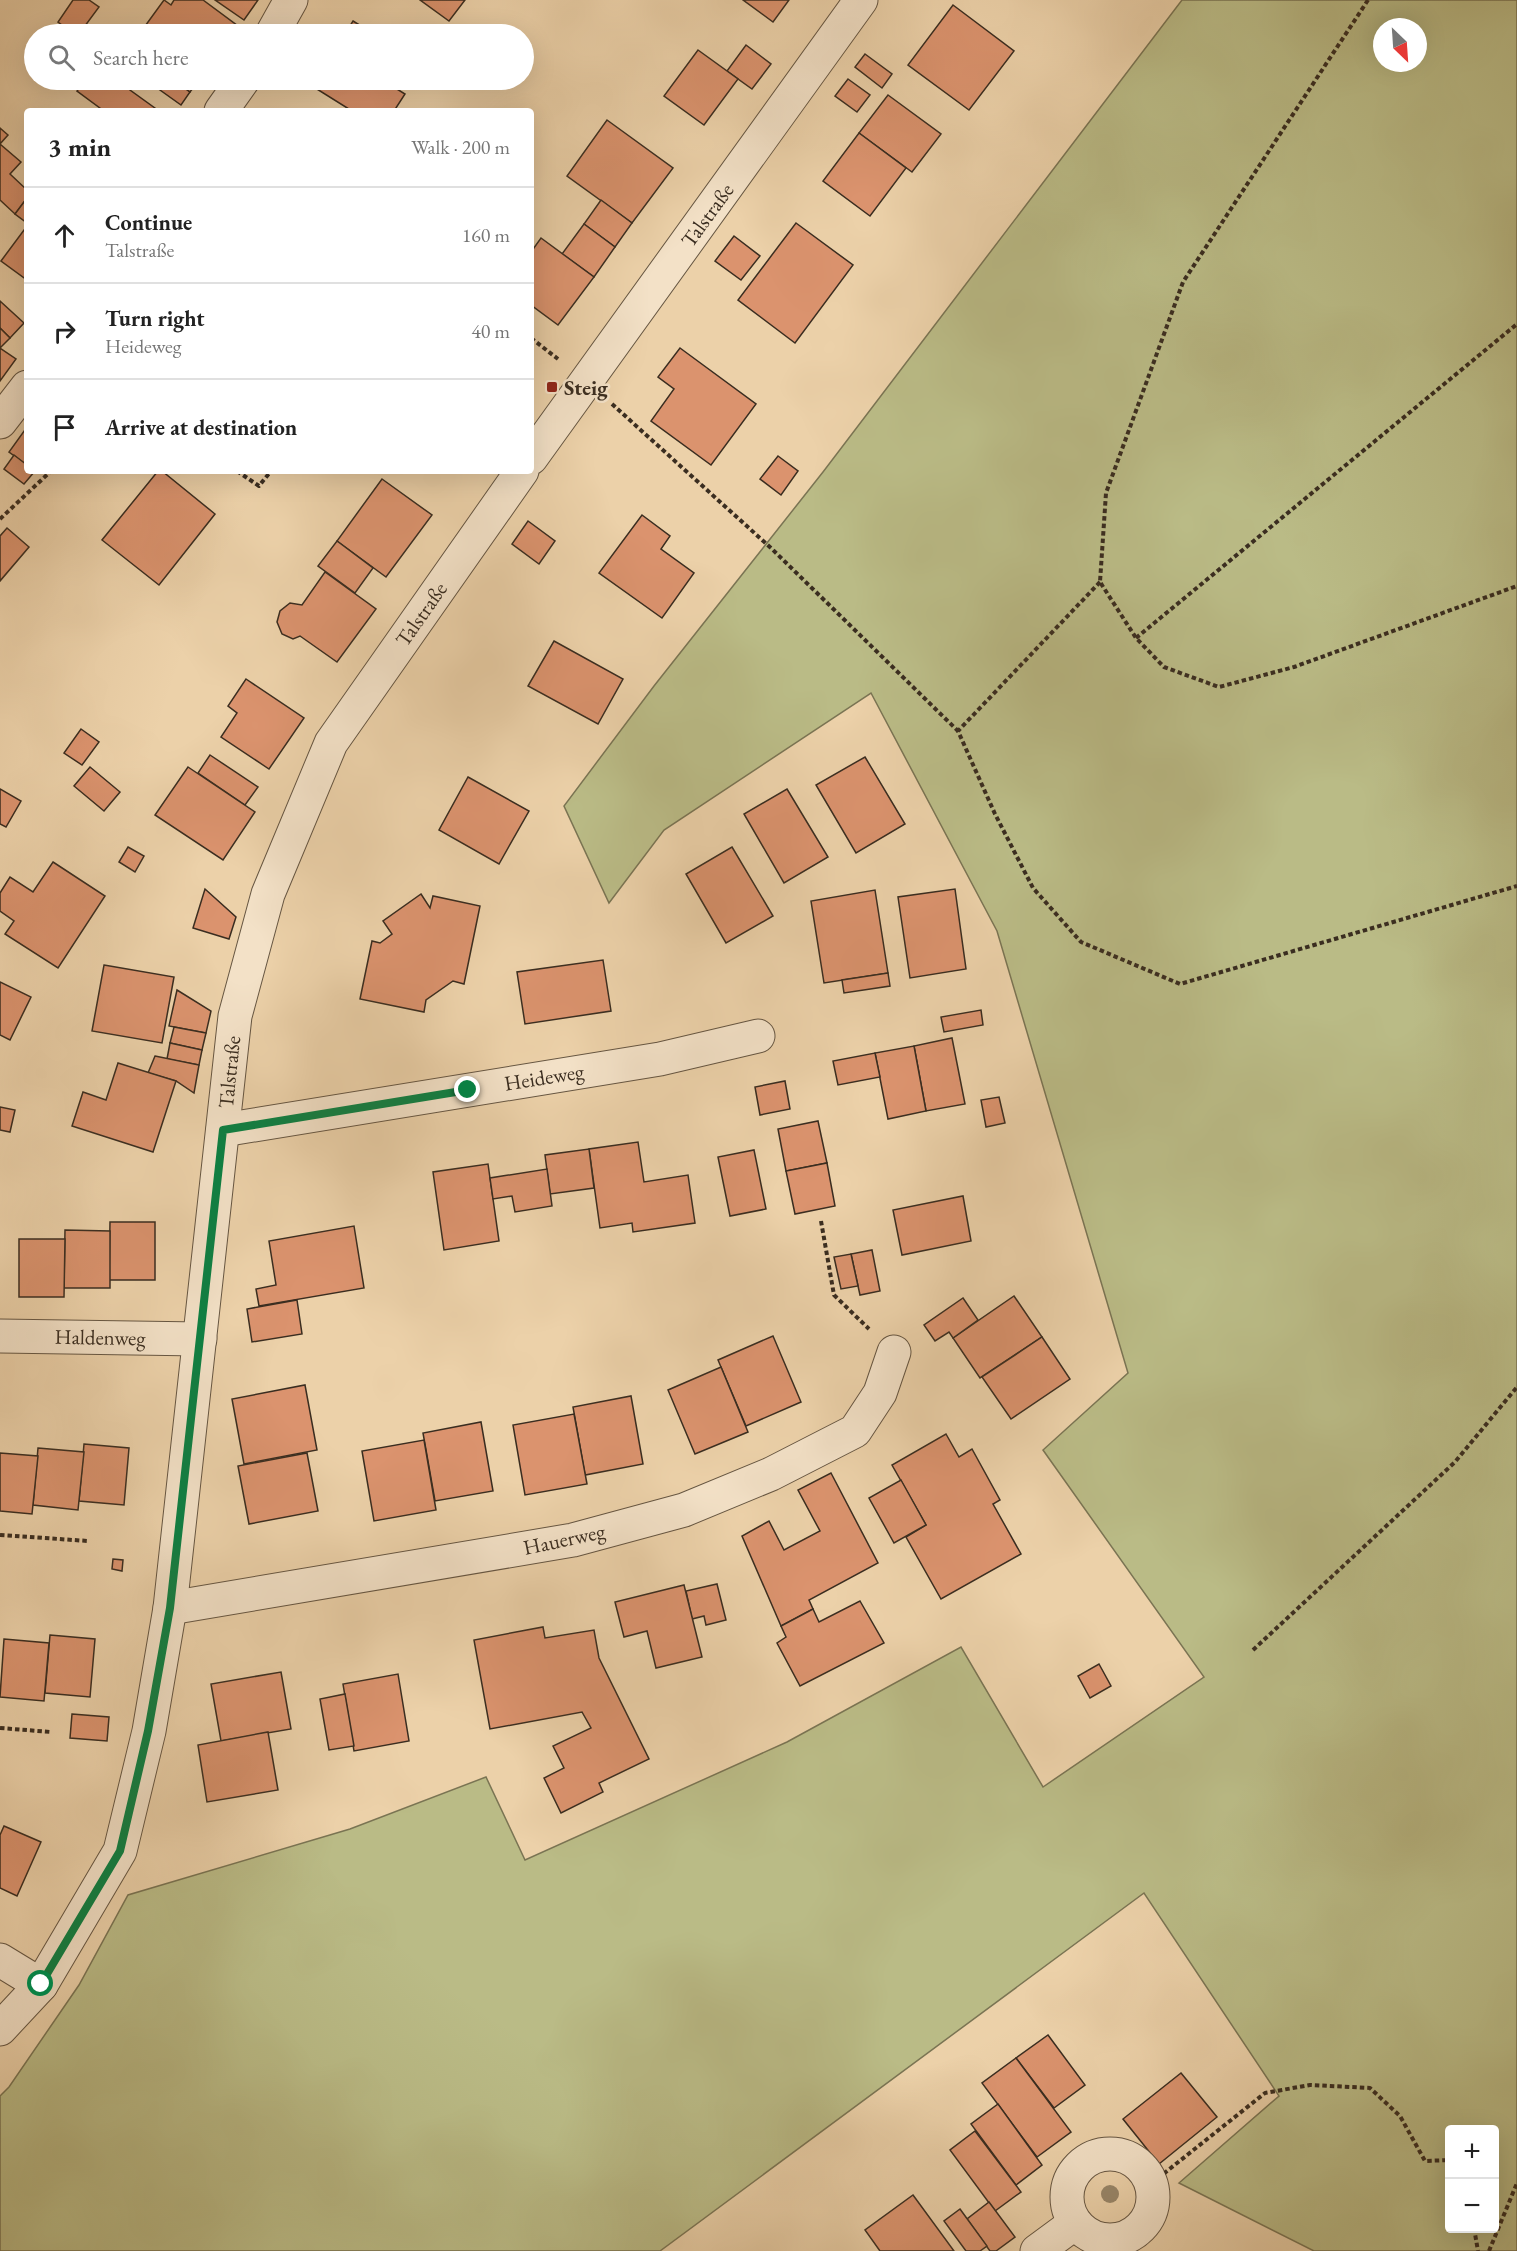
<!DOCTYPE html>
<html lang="en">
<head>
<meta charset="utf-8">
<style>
	:root { --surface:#fff; --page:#f2f2f2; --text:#222; --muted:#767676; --line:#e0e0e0 }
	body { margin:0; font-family:"EB Garamond",serif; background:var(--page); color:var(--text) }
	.controls { position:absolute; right:18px; bottom:18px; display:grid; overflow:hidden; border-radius:6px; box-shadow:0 6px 24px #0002 }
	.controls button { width:54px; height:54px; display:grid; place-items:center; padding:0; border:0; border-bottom:2px solid var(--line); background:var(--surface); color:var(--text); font:30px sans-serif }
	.compass { position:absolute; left:1373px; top:18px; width:54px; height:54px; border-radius:50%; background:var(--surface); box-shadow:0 6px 24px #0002; rotate:155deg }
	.stop { position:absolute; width:18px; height:18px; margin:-14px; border:4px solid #0b8043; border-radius:50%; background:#fff }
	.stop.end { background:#0b8043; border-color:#fff; box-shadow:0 2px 6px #0008 }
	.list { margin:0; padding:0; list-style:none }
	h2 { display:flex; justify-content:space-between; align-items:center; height:78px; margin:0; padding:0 24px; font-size:26px }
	h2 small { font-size:20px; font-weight:400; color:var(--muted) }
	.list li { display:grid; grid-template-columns:39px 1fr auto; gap:18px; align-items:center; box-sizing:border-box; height:96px; padding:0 24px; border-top:2px solid var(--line) }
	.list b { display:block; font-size:22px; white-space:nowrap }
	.list p { margin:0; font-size:20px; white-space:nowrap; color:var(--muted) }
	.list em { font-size:20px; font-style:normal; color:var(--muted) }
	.icon { flex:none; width:33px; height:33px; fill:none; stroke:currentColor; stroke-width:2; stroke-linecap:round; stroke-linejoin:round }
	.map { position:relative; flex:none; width:1517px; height:2251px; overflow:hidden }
	.search { position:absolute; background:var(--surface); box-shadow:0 6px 24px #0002; left:24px; top:24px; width:510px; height:66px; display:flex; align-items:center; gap:15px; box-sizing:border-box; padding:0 21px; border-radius:33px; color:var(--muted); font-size:22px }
	.panel { position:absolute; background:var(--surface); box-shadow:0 6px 24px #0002; left:24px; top:108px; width:510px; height:366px; border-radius:6px }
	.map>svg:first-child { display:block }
	.green { fill:#babb86; stroke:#7a7453; stroke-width:1.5; fill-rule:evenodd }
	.building { fill:#db936e; stroke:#3a2d20; stroke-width:1.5 }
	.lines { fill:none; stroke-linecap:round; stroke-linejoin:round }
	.minor-casing { stroke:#665642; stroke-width:35 }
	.path { stroke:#3a2d20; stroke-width:4; stroke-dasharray:4.5 3; stroke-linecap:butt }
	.minor { stroke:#f3e1c7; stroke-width:33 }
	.tree { fill:#988669 }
	.route { stroke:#0b8043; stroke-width:8 }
	.poi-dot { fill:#8f2418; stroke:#f3e1c7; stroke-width:2 }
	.labels { text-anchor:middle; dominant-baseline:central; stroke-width:5; stroke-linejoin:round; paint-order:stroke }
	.street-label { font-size:21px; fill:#3a2d20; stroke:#f3e1c7 }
	.poi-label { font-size:21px; font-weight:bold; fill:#3a2d20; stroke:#f3e1c7; text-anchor:start }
</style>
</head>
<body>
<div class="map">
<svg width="1517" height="2251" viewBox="0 0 1517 2251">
	<rect width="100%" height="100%" fill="#ecd1a9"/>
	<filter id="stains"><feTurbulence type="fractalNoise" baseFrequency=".00333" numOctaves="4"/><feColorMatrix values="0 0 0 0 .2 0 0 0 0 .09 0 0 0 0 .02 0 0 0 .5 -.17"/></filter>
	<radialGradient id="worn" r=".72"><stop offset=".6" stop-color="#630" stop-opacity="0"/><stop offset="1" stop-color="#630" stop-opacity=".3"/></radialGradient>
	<path class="green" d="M1182,0H1517V2251H1314L1179,2183L1279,2096L1144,1893L660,2251H0V2096L9,2087L79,1985L128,1895L350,1829L486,1777L525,1860L787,1742L961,1647L1043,1787L1204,1677L1043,1450L1128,1373L997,931L871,693L664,830L609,903L564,806L654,686L823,472ZM1382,27H1418V63H1382ZM1450,2130H1494V2228H1450Z"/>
	<g class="building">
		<path d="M73,0H89L99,7L79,34H74L58,22Z"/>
		<path d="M164,0L171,5L174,0H203L238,26L232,34H142L140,33Z"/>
		<path d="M215,0H258L244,20Z"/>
		<path d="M420,0H465L449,21Z"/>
		<path d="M743,0H789L773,22Z"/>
		<path d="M953,5L1014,51L969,110L908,65Z"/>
		<path d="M353,21L374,34H345Z"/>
		<path d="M746,45L771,64L752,89L727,71Z"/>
		<path d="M698,50L738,79L704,125L664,96Z"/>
		<path d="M865,54L892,74L882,88L855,67Z"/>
		<path d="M848,79L870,95L857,112L835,96Z"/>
		<path d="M86,80H116L159,111H104L77,91Z"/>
		<path d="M146,80H174L190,92L181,105Z"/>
		<path d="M174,80H199L190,92Z"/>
		<path d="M316,80H396L392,86L405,94L394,111H352L312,86Z"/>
		<path d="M888,95L941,134L912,172L859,133Z"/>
		<path d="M607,120L673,168L632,223L567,176Z"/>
		<path d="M0,128L8,135L0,144L21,162L10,174L27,190V198L15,214L0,200Z"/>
		<path d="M859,133L906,168L870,216L823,181Z"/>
		<path d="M27,198V223L15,214Z"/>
		<path d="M601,200L632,223L615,247L584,224Z"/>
		<path d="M796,223L853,265L795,343L738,300Z"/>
		<path d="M584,224L615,247L594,277L562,254Z"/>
		<path d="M27,226V280L1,261Z"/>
		<path d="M734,236L760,256L741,280L715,261Z"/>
		<path d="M541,238L594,277L558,325L531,305V252Z"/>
		<path d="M0,301L24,323L10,338L0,328Z"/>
		<path d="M0,328L10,338L0,348Z"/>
		<path d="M0,348L16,359L0,381Z"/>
		<path d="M680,348L756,404L711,465L651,421L674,389L658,377Z"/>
		<path d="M27,427V465L9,452Z"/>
		<path d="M14,455L27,465V471H35L24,484L4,469Z"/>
		<path d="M778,456L798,471L781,495L760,479Z"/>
		<path d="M158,471H162L215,514L159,585L102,540Z"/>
		<path d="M382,479L432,515L386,577L337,541Z"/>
		<path d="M642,515L670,536L661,549L694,573L662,618L599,573Z"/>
		<path d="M528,521L555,541L539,564L512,544Z"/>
		<path d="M7,528L29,547L0,581V536Z"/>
		<path d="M337,541L373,568L355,593L318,566Z"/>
		<path d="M325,572L376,609L337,662L300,636L293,639L282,634L277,622L280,611L290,603L302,605Z"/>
		<path d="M554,641L623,679L598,724L528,686Z"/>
		<path d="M246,679L304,718L269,769L221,737L237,713L228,706Z"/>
		<path d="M81,729L99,742L82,765L64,753Z"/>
		<path d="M210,755L258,787L245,805L198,773Z"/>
		<path d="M865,757L905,824L856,853L816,785Z"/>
		<path d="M90,767L120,792L104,811L74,786Z"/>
		<path d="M188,767L255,812L223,860L155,815Z"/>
		<path d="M468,777L529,811L499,864L439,830Z"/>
		<path d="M0,789L21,801L6,827L0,824Z"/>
		<path d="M787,789L828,857L784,883L744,814Z"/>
		<path d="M128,847L144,856L135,872L119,862Z"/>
		<path d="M732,847L773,916L726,943L686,874Z"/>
		<path d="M53,862L105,896L58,968L5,934L14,921L0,911V893L10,877L33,892Z"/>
		<path d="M205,889L236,917L229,939L193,928Z"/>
		<path d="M955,889L966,969L910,978L898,897Z"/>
		<path d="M875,890L888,973L824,983L811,901Z"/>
		<path d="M421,894L430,908L433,896L480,906L464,984L453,981L426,1000L424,1012L360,999L372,941L380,943L392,934L383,921Z"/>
		<path d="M603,960L611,1011L525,1024L517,972Z"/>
		<path d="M104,965L174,977L162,1043L92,1031Z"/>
		<path d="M888,973L890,986L844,993L842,980Z"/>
		<path d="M0,982L31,997L10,1040L0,1035Z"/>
		<path d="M177,990L211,1011L206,1033L169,1026Z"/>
		<path d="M981,1010L983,1025L944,1032L941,1017Z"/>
		<path d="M174,1027L206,1033L202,1050L170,1043Z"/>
		<path d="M952,1038L965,1104L926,1111L914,1046Z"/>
		<path d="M170,1043L202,1050L199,1065L167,1059Z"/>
		<path d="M914,1046L926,1111L888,1119L875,1053Z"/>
		<path d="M875,1053L880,1077L838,1085L833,1061Z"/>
		<path d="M155,1056L199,1065L194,1093L176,1081L148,1073Z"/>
		<path d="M118,1063L176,1081L153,1152L72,1126L83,1092L106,1100Z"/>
		<path d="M785,1081L790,1109L760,1115L755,1087Z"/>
		<path d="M999,1097L1005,1123L986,1127L981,1100Z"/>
		<path d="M0,1107L15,1110L10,1132L0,1130Z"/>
		<path d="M818,1121L827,1163L786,1171L778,1129Z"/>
		<path d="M638,1142L644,1182L688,1175L695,1223L633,1232L632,1223L600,1228L589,1149Z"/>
		<path d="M589,1149L594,1188L550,1194L545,1155Z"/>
		<path d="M754,1150L766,1209L730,1216L718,1157Z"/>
		<path d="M827,1163L835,1206L795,1214L786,1171Z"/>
		<path d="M488,1164L499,1241L444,1250L433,1172Z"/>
		<path d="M547,1169L552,1206L515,1212L512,1196L493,1199L490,1178Z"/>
		<path d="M963,1196L971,1241L902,1255L893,1210Z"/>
		<path d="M110,1222H155V1280H109Z"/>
		<path d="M354,1226L364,1288L259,1306L256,1289L276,1285L269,1241Z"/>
		<path d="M65,1230L110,1231V1288H64Z"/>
		<path d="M19,1239H65L64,1297H19Z"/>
		<path d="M872,1250L880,1291L860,1295L851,1254Z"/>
		<path d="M851,1254L858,1286L841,1289L834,1257Z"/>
		<path d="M1014,1296L1042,1337L980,1378L953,1338Z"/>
		<path d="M963,1298L978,1320L953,1338L949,1332L935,1341L924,1325Z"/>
		<path d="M297,1300L302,1334L252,1342L247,1309Z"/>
		<path d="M773,1336L801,1402L746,1426L718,1360Z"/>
		<path d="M1042,1337L1070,1379L1011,1419L982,1377Z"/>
		<path d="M721,1367L748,1432L695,1454L668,1390Z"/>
		<path d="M305,1385L317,1450L244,1464L232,1399Z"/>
		<path d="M631,1396L643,1464L585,1475L573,1407Z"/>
		<path d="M574,1414L587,1484L525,1495L513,1425Z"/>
		<path d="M481,1422L493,1491L435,1501L423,1433Z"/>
		<path d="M946,1434L959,1457L972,1449L1000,1500L993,1504L1021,1554L941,1599L906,1537L926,1525L892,1465Z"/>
		<path d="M424,1440L436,1510L374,1521L362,1451Z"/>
		<path d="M84,1444L129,1448L124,1505L79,1501Z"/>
		<path d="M38,1448L84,1452L78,1510L33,1505Z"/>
		<path d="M0,1453L38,1456L32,1514L0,1511Z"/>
		<path d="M307,1453L318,1511L249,1524L238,1466Z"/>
		<path d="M831,1473L878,1563L809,1600L813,1609L781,1626L742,1536L769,1521L784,1550L820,1531L798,1490Z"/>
		<path d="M901,1480L926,1525L894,1543L869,1498Z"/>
		<path d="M113,1559L123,1560L122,1571L112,1569Z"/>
		<path d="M717,1584L726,1620L706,1625L704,1616L692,1619L686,1591Z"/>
		<path d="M684,1585L702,1657L656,1668L647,1631L624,1637L615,1602Z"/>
		<path d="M860,1601L884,1643L800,1686L777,1643L786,1637L781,1626L813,1609L819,1622Z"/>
		<path d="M543,1627L545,1638L594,1630L599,1658L649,1759L599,1783L603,1792L561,1813L544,1778L564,1768L553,1746L591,1728L582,1712L490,1729L474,1640Z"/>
		<path d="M50,1635L95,1639L90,1697L45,1693Z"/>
		<path d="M4,1639L49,1643L44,1701L0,1697Z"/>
		<path d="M1099,1664L1111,1686L1090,1698L1078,1676Z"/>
		<path d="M281,1672L291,1729L221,1741L211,1684Z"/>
		<path d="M398,1674L409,1741L354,1751L343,1684Z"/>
		<path d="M345,1694L354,1746L329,1750L320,1699Z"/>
		<path d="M72,1714L109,1717L107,1741L70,1738Z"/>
		<path d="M268,1732L278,1790L207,1802L198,1745Z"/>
		<path d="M4,1826L41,1842L17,1896L0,1888V1835Z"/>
		<path d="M1048,2035L1085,2085L1054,2108L1016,2058Z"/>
		<path d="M1016,2058L1071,2132L1037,2157L982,2083Z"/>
		<path d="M1181,2073L1217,2117L1159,2164L1123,2119Z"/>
		<path d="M998,2104L1042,2165L1016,2185L971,2124Z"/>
		<path d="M975,2131L1021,2192L995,2211L950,2150Z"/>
		<path d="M913,2195L954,2251H880L865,2230Z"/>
		<path d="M989,2202L1015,2237L996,2251H990L967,2219Z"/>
		<path d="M960,2209L987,2246L980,2251H966L944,2221Z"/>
	</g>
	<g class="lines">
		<defs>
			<g id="minor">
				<path d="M272,34L291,0"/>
				<path d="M221,111L243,80"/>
				<path d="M0,422L27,387"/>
				<path d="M531,458L861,0"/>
				<path d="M223,1130L660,1059L758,1036"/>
				<path d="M0,1336L200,1339"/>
				<path d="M170,1608L573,1540L684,1510L771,1474L855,1431L880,1393L894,1352"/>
				<path d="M0,1960L41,1985"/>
				<path d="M0,2029L41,1985L120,1851L149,1731L170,1608L235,1016L268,894L331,743L522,471"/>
				<circle cx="1110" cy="2197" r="43"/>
				<path d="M1037,2251L1075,2223"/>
			</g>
		</defs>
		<use href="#minor" class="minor-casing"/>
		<g class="path">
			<path d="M1368,0L1183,282L1106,493L1100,582L1136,638L1164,667L1219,687L1294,667L1517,586"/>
			<path d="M531,338L558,359"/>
			<path d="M612,404L771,548L958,731"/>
			<path d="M237,471L259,486L271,471"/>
			<path d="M0,519L51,471"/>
			<path d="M1100,582L958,731L995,814L1033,888L1081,942L1180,984L1517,886"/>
			<path d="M1136,638L1517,324"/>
			<path d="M821,1221L834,1295L869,1329"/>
			<path d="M0,1535L88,1541"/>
			<path d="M1253,1650L1455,1462L1517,1387"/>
			<path d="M0,1728L51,1732"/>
			<path d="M1152,2183L1265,2093L1310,2085L1370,2088L1400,2116L1425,2161L1450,2160"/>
			<path d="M1474,2228L1478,2251"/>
			<path d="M1489,2251L1517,2183"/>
		</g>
		<use href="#minor" class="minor"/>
	</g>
	<circle class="tree" cx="1110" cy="2194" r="9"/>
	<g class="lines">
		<path class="route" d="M41,1984L120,1851L148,1731L170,1608L223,1130L468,1090"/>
	</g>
	<rect class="poi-dot" x="546" y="381" width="12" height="12" rx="3"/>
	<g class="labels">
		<g class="street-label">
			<text transform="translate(707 215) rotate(-54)">Talstraße</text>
			<text transform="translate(421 614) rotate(-55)">Talstraße</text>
			<text transform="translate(229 1072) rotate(-84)">Talstraße</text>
			<text transform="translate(544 1077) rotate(-9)">Heideweg</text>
			<text transform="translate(100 1337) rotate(1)">Haldenweg</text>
			<text transform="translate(564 1539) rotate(-12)">Hauerweg</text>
		</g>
		<g class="poi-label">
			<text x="564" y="387">Steig</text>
		</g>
	</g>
	<rect width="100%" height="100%" filter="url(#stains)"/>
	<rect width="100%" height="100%" fill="url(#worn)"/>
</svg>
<div class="controls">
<button>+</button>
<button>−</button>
</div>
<svg class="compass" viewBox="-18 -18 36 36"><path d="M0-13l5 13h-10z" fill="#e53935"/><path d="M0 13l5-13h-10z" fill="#767676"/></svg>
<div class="stop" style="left:41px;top:1984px"></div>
<div class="stop end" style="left:468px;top:1090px"></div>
<div class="search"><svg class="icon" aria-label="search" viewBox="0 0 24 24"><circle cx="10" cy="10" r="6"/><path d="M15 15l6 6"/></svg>Search here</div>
<section class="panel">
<h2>3 min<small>Walk · 200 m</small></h2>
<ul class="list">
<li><svg class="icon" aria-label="ahead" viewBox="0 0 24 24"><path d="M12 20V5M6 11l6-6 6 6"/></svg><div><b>Continue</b><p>Talstraße</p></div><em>160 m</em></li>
<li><svg class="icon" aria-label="right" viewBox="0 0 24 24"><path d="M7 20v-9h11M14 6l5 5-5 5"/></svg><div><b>Turn right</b><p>Heideweg</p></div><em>40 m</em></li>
<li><svg class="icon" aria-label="arrive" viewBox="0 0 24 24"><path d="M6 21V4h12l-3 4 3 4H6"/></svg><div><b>Arrive at destination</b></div></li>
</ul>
</section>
</div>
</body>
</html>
